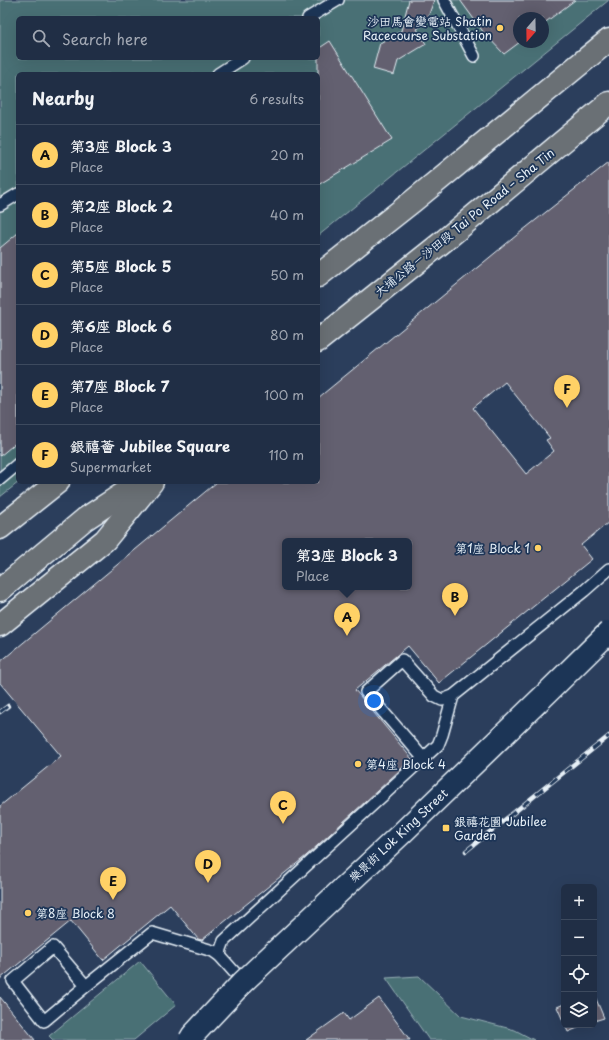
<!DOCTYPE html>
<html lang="en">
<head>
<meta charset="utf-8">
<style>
	:root { --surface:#202e45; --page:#2d3a50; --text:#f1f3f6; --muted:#a2a8b3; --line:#3d4a5e; --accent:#ffd166 }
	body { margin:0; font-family:"Playpen Sans","LXGW WenKai TC",sans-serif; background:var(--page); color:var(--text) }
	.controls { position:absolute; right:12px; bottom:12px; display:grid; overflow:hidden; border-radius:6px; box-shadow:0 4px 16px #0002 }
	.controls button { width:36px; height:36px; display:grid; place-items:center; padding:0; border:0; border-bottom:1px solid var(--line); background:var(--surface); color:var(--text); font:20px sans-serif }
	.compass { position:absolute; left:513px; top:12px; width:36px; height:36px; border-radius:50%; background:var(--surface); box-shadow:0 4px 16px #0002; rotate:200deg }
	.you { position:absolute; left:374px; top:701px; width:14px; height:14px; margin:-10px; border:3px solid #fff; border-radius:50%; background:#1a73e8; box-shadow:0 0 0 6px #1a73e833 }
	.badge { display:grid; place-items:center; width:26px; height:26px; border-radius:50%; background:var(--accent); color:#111; font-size:13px; font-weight:700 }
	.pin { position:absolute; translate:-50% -33px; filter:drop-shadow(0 1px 2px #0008) }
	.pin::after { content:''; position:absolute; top:21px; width:14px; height:12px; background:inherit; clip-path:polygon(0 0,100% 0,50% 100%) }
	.popup { position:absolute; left:282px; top:538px; width:130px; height:52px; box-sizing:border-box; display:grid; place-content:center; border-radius:6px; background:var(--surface); filter:drop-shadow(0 1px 3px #0005); font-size:13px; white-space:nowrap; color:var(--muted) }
	.popup b { font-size:15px; color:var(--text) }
	.popup::after { content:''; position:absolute; left:50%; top:100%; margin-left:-8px; border:8px solid transparent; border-top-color:var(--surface) }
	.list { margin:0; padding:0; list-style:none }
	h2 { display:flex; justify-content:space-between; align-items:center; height:52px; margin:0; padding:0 16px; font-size:17px }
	h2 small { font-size:13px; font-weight:400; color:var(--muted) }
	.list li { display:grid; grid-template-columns:26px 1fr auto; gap:12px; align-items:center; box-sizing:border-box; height:60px; padding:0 16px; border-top:1px solid var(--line) }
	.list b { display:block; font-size:15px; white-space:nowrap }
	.list p { margin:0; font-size:13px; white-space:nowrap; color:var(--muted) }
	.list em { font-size:13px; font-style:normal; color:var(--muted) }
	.icon { flex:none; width:22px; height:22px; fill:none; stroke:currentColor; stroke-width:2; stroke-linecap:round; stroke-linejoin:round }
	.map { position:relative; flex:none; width:609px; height:1040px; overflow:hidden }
	.search { position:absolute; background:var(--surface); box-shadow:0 4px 16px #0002; left:16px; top:16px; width:304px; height:44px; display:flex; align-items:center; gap:10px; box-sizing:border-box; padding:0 14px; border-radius:6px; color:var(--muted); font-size:15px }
	.panel { position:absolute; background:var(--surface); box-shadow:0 4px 16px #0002; left:16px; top:72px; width:304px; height:412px; border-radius:6px }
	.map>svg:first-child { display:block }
	.green { fill:#487075; stroke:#98b0b6; fill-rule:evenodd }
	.building { fill:#64616f; stroke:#e8f1f8; fill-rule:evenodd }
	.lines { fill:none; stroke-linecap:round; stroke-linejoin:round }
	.service-casing { stroke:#e8f1f8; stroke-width:14 }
	.motorway-casing { stroke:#e8f1f8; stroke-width:25 }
	.service { stroke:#1d3557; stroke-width:11 }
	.motorway { stroke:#6b6f75; stroke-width:22 }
	.rail-casing { stroke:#e8f1f8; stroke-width:4.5 }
	.rail { stroke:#1d3557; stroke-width:3; stroke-dasharray:9; stroke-linecap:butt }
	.tertiary-bridge-casing { stroke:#e8f1f8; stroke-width:25; stroke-linecap:butt }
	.tertiary-bridge { stroke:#1d3557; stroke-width:22 }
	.poi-dot { fill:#ffd166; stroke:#1d3557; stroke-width:1.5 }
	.labels { text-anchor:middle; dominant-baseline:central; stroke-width:3.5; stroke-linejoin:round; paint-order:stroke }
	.poi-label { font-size:12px; fill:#e8f1f8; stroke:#1d3557; text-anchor:start }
	.street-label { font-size:12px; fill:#e8f1f8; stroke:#1d3557 }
</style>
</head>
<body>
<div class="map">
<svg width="609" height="1040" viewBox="0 0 609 1040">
	<rect width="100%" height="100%" fill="#2b3e5c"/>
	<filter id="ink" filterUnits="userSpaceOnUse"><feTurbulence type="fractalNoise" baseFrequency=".025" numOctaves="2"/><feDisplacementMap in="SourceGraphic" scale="8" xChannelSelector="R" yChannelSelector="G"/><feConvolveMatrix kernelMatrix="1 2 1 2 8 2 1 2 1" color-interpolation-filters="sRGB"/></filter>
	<g filter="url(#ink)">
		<g class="green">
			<path d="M0,0H609L318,236V74H18L19,482L0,497ZM18,18H318V58H18ZM519,18H543V42H519Z"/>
			<path d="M140,961L176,1005L134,1040H53L49,1036Z"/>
			<path d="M419,976L461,1016L515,1030L534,1040H429L386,978Z"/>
		</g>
		<g class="building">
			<path d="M409,0H434L426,23L417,29L426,44L398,61L394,75L373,69L380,43L401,31Z"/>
			<path d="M460,0H575L543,24V18H519L520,42L504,54L484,33Z"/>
			<path d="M330,41L392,140L318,185V49Z"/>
			<path d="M609,162V522L581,545L592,559L439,683L408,646L355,690L412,759L306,856L202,940L198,939L170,905L103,960L71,921L0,979V806L61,756L0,683V662L217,482H318V398L517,235ZM505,382L550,438L546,440L554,451L526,474L473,408ZM285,541H409V587H285Z"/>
			<path d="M18,233V441L0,456V248Z"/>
			<path d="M594,994L604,1018L594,1021Z"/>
			<path d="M0,997L35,1040H0Z"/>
			<path d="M379,998L410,1040H306L344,1013L349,1020Z"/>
			<path d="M564,1004V1023L557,1007Z"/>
			<path d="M565,1025H585L568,1032Z"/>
		</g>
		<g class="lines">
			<defs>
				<g id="service">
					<path d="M444,0L474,56"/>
					<path d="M308,18L338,0"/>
					<path d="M218,74L243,58"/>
					<path d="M0,205L18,194"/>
					<path d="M0,479L18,464"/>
					<path d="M424,759L366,692L402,660L434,696L442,700L453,696L584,591L609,569"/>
					<path d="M220,956L221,949L224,941L438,745L442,735L453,696"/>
					<path d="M86,986L53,947L13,981L44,1021L86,986L152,933L213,951L220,956L243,982"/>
				</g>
				<g id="motorway">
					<path d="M318,276L413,201L609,40"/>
					<path d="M318,341L445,240L609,103"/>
					<path d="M0,528L58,482"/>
					<path d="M0,590L85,519L141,482"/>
					<path d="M0,625L105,540L152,482"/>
				</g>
			</defs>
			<use href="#service" class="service-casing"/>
			<use href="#motorway" class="motorway-casing"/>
			<use href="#service" class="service"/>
			<use href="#motorway" class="motorway"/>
			<defs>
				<g id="rail">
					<path d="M0,712L8,706"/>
					<path d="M466,851L609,736"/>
				</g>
			</defs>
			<use href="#rail" class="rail-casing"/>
			<use href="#rail" class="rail"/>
			<defs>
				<path id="tertiary-bridge" d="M190,1040L193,1035L243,982L402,833L551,689L609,632"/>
			</defs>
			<use href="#tertiary-bridge" class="tertiary-bridge-casing"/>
			<use href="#tertiary-bridge" class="tertiary-bridge"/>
		</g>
	</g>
	<g class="poi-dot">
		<circle cx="500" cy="28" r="4"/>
		<circle cx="538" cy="548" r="4"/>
		<circle cx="358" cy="764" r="4"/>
		<rect x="442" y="824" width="8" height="8" rx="2"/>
		<circle cx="28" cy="913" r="4"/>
	</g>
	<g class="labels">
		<g class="poi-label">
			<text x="492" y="21" text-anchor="end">沙田馬會變電站 Shatin<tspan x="492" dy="14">Racecourse Substation</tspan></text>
			<text x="530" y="548" text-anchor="end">第1座 Block 1</text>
			<text x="366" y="764">第4座 Block 4</text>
			<text x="454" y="821">銀禧花園 Jubilee<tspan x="454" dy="14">Garden</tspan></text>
			<text x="36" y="913">第8座 Block 8</text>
		</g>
		<g class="street-label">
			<text transform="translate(464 222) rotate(-39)">大埔公路－沙田段 Tai Po Road – Sha Tin</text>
			<text transform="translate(398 835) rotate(-43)">樂景街 Lok King Street</text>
		</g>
	</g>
</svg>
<div class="controls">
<button>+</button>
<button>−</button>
<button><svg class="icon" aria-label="locate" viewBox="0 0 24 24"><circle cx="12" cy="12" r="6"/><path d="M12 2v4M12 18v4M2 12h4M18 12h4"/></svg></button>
<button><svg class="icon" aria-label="layers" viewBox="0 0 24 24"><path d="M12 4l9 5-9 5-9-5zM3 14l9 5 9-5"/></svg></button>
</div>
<svg class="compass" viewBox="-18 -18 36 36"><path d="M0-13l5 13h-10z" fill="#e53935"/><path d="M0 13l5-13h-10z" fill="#a2a8b3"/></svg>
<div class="you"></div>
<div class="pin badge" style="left:347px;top:636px">A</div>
<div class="popup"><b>第3座 Block 3</b>Place</div>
<div class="pin badge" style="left:455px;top:616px">B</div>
<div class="pin badge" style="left:283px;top:824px">C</div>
<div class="pin badge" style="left:208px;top:883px">D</div>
<div class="pin badge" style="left:113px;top:900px">E</div>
<div class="pin badge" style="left:567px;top:408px">F</div>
<div class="search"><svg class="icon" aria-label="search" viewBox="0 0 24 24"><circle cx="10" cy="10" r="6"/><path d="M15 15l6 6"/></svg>Search here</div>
<section class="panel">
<h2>Nearby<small>6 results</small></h2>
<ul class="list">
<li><span class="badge">A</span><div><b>第3座 Block 3</b><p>Place</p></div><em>20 m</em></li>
<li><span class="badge">B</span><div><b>第2座 Block 2</b><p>Place</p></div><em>40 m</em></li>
<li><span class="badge">C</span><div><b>第5座 Block 5</b><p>Place</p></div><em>50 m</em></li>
<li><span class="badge">D</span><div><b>第6座 Block 6</b><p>Place</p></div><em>80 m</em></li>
<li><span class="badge">E</span><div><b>第7座 Block 7</b><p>Place</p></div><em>100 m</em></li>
<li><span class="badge">F</span><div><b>銀禧薈 Jubilee Square</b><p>Supermarket</p></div><em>110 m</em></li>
</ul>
</section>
</div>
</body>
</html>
